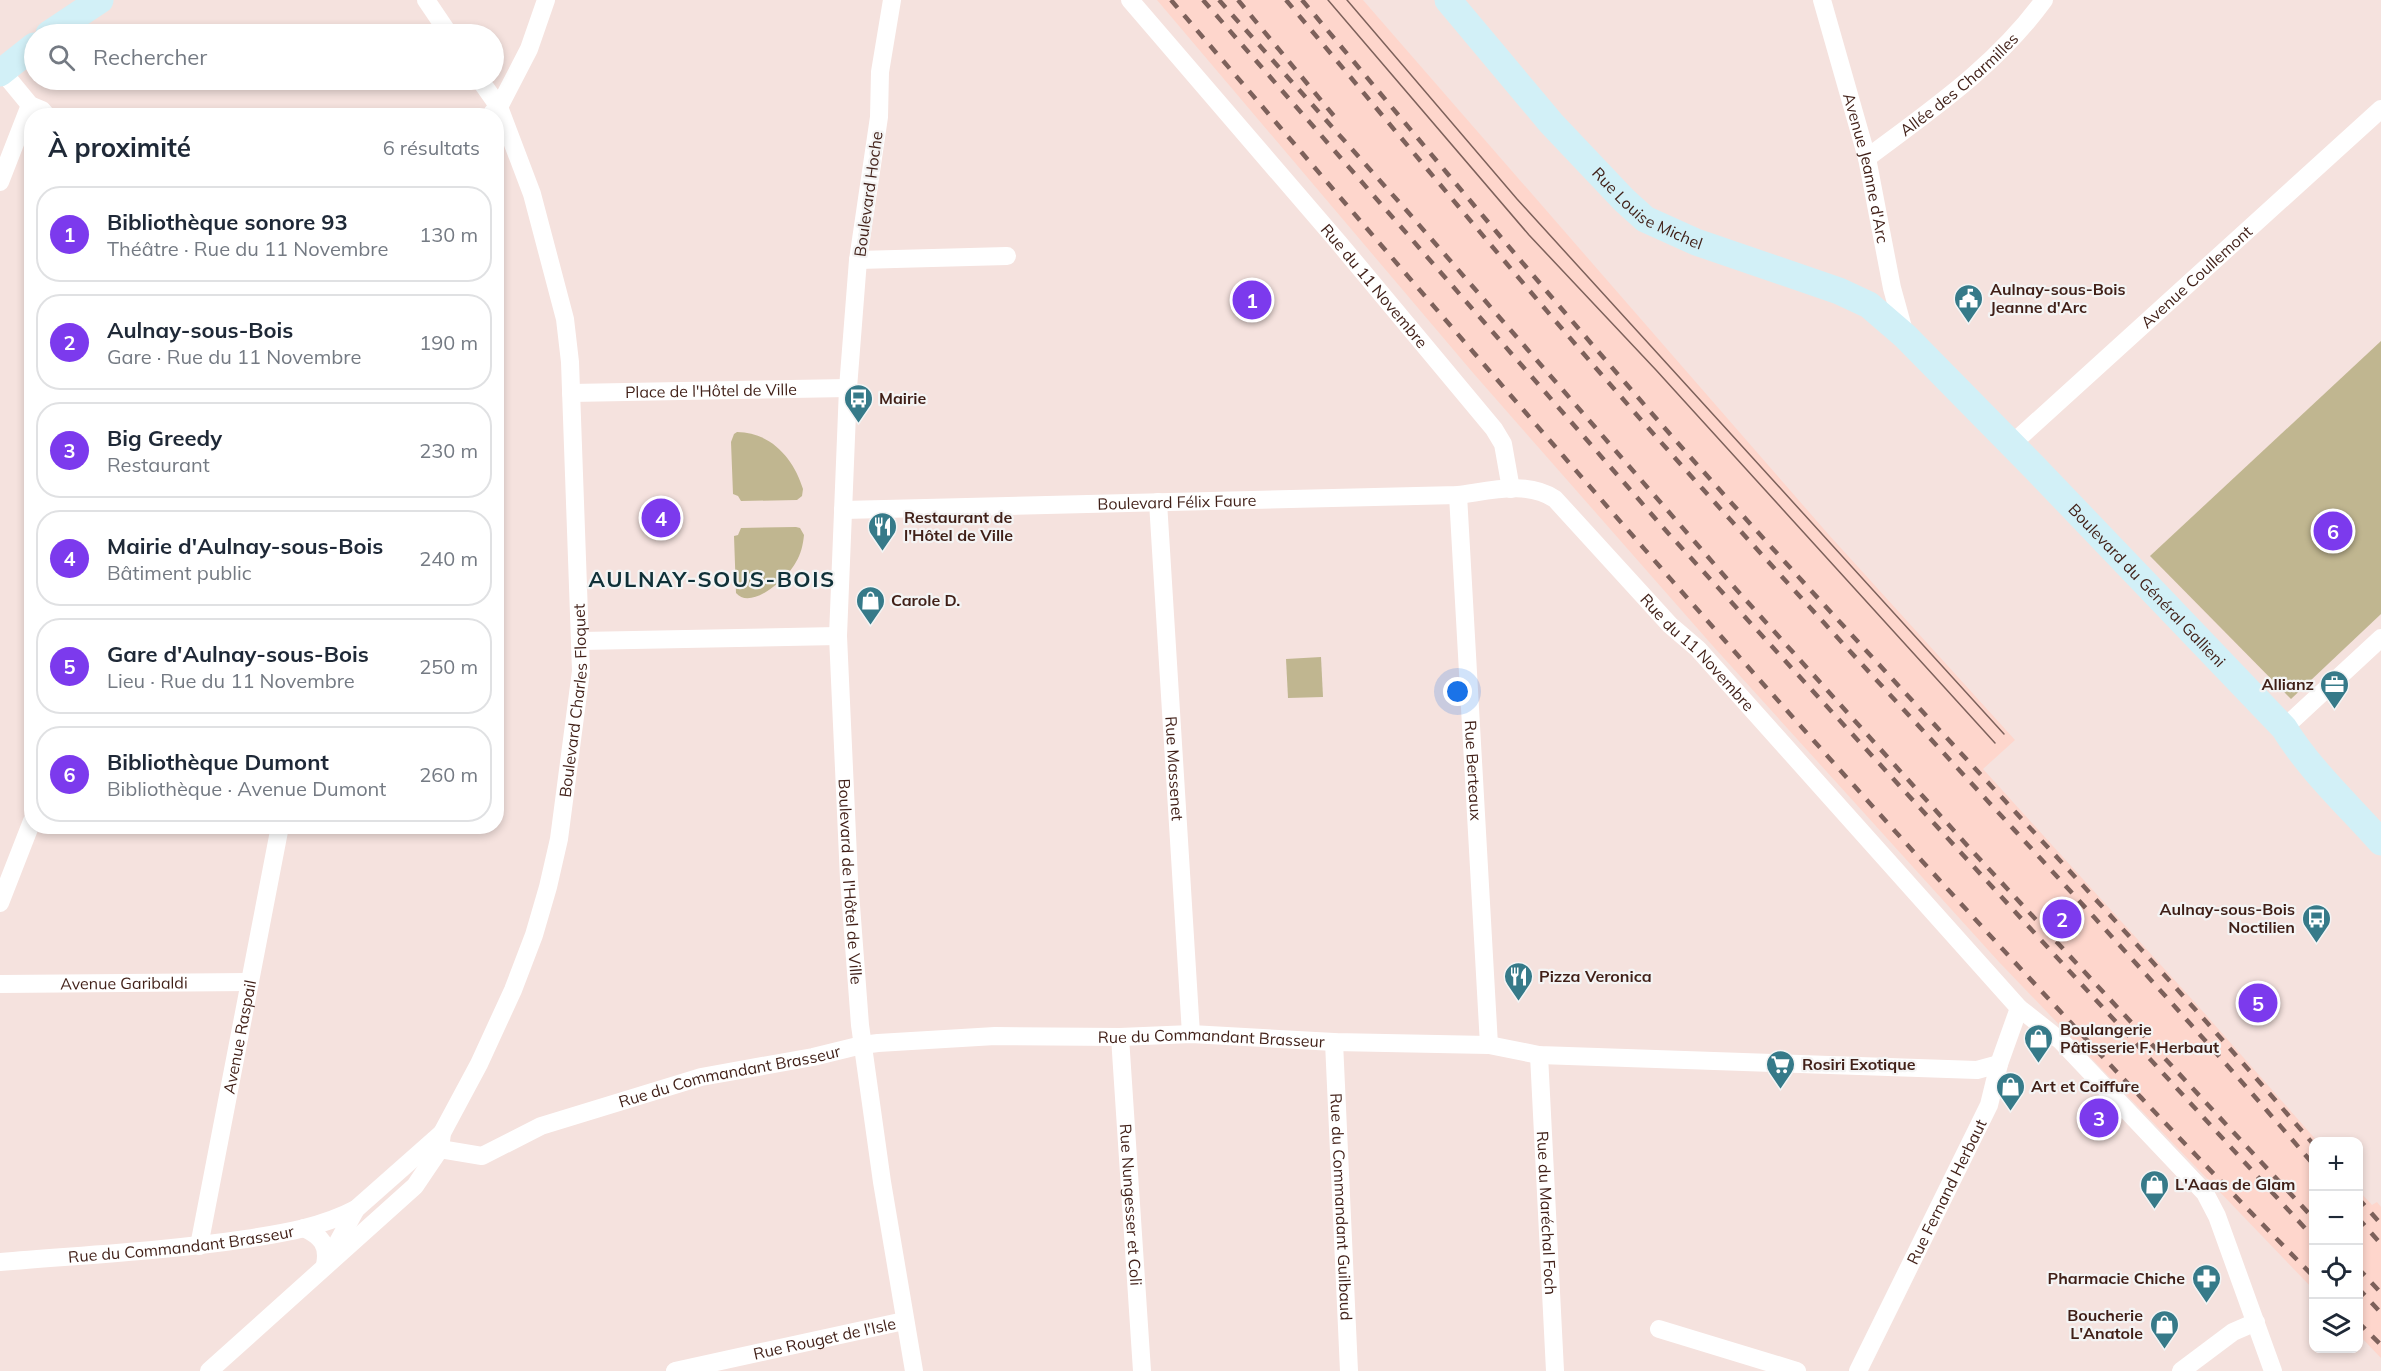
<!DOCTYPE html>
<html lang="fr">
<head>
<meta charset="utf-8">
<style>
	:root { --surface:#fff; --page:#f6f6f7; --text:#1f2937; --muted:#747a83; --line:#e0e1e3; --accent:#7c3aed }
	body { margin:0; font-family:Mulish,sans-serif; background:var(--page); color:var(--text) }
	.controls { position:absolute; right:18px; bottom:18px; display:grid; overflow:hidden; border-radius:12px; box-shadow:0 3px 9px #0003 }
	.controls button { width:54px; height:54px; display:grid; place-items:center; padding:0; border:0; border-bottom:2px solid var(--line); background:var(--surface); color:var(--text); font:30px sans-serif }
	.you { position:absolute; left:1458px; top:692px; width:21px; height:21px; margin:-15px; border:4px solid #fff; border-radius:50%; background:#1a73e8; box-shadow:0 0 0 9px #1a73e833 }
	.badge { display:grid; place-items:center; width:39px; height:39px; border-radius:50%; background:var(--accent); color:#fff; font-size:20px; font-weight:700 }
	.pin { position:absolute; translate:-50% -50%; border:3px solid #fff; box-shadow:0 2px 6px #0006 }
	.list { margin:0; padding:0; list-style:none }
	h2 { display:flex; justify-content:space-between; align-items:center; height:78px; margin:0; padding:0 24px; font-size:26px }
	h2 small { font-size:20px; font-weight:400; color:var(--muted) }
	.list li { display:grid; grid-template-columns:39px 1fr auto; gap:18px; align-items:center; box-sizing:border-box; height:96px; margin:0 12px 12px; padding:0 12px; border:2px solid var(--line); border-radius:24px }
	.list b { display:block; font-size:22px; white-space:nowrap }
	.list p { margin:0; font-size:20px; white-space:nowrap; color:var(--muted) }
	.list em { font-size:20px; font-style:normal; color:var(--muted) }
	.icon { flex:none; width:33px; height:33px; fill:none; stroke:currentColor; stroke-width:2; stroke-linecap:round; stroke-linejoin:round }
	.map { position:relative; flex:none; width:2381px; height:1371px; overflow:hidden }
	.search { position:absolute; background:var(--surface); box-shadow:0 3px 9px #0003; left:24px; top:24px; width:480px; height:66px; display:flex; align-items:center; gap:15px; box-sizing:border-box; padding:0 21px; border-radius:33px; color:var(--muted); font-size:22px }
	.panel { position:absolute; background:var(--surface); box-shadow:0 3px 9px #0003; left:24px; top:108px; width:480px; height:726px; border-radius:24px }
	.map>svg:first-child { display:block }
	.built { fill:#fed6cc }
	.green { fill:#c0b690 }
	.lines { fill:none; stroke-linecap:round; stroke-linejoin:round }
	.street { stroke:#fff; stroke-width:18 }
	.secondary { stroke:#d2f0f7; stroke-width:27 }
	.tram { stroke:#7d615b; stroke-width:1.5 }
	.rail { stroke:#7d615b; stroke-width:4.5; stroke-dasharray:10 10; stroke-linecap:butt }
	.labels { text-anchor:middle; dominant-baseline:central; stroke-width:4.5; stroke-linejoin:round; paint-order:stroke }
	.street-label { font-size:16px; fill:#401f17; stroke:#f4f4f4 }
	.poi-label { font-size:16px; font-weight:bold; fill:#401f17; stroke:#f4f4f4; text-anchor:start }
	.district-label { font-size:22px; font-weight:bold; letter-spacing:1.5px; fill:#103138; stroke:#f4f4f4 }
</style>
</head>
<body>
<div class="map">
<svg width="2381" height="1371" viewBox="0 0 2381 1371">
	<rect width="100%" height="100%" fill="#f5e2de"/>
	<g class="built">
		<path d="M1157,0H1363L1829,535L2015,740L1983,769L2198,1006L2317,1141L2314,1142L2313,1289L1999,962L1712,645L1474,374Z"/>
		<path d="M2358,1190L2372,1205L2377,1202L2381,1207V1358L2359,1335Z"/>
	</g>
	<g class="green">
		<path d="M2381,341V614L2291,699L2150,556Z"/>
		<path d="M737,432C771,432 794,459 803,489L802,496L797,500L741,501L738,496L733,494L731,442L734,434Z"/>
		<path d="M796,527L800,528L804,535C803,545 801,554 796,562C788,578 751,611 736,593L734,536L738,535L741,528Z"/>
		<path d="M1321,657L1323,697L1288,698L1286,659Z"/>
	</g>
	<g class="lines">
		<g class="street">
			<path d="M426,0L449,34"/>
			<path id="s1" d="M892,0L880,72L879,117L858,260L848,388L838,636L849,879L860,1025L882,1182L914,1371"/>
			<path id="s2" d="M1130,0L1339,243L1494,429L1503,444L1511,489"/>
			<path id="s3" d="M1822,0L1867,158L1892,288L1905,335"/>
			<path d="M2,71L30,105L42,110L47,116"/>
			<path d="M493,112L499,107L529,49L546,0"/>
			<path id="s4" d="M1867,158C1931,110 1996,66 2044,0"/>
			<path d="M0,182L30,105"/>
			<path d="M858,260L1007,256"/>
			<path id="s5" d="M571,393L848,388"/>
			<path id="s6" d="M2012,444L2381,109"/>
			<path id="s7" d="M1458,495L1489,1045"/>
			<path id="s8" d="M1158,502L1191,1034"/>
			<path id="s9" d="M843,510L1458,495C1489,491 1527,480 1555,499L1670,625L1698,649L2019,1008L2061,1041L2205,1193L2217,1216L2273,1371"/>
			<path d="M581,641L838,636"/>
			<path d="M2284,728L2381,638"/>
			<path d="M0,903L32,821"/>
			<path id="s10" d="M0,984L250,982"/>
			<path id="s11" d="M1120,1037L1142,1371"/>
			<path id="s12" d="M1334,1042L1349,1371"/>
			<path id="s13" d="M1539,1055L1555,1371"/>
			<path id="s14" d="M440,1149L482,1156L541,1126L701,1077L813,1057L862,1045L878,1043L995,1036L1120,1037L1191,1034L1334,1042L1489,1045L1539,1055L1977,1070L1999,1064"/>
			<path d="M304,1228C321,1236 329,1245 325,1265"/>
			<path id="s15" d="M199,1246L280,826"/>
			<path d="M333,1251L356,1209L442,1133"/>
			<path id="s16" d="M0,1262C82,1255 165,1251 246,1239C284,1233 322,1227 356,1209"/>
			<path d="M1659,1329L1797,1371"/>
			<path id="s17" d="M209,1371L415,1186L440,1149L442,1133L479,1064L513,990L534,935L548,887L559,839L581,671L570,362L565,319L532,194L499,107L480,80"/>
			<path id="s18" d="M675,1371L904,1321"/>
			<path id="s19" d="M1858,1371L1989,1105L1999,1064L2019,1008"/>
			<path d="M2181,1371L2233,1332L2256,1322"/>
		</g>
		<g class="secondary">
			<path id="s20" d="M1448,0L1551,123L1624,200L1645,219L1696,242L1839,291L1869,305L1905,336L2034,467L2284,728C2310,770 2348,805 2381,842"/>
			<path d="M49,34L100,0"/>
			<path d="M0,73L34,46"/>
		</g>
		<g class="tram">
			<path d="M1328,0L1529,235L1656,370L1995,743"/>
			<path d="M1347,0L1517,199L2004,734"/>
		</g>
		<g class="rail">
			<path d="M1171,0C1543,434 1913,869 2314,1277"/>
			<path d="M1203,0L1668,533L2314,1238"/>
			<path d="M1219,0L1407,211L1735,588L1975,854L2314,1219"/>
			<path d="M1238,0L1339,122"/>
			<path d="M1286,0C1415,154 1542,309 1675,458C1886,695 2107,924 2314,1165"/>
			<path d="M1302,0C1429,151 1554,303 1685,451C1892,684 2111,908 2314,1145"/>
			<path d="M2358,1198L2381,1224"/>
			<path d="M2358,1218L2381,1244"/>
			<path d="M2358,1268L2381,1293"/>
			<path d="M2358,1288L2381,1313"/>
			<path d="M2358,1322L2381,1345"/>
		</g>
	</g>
	<defs>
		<symbol id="civic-pin" viewBox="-11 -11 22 30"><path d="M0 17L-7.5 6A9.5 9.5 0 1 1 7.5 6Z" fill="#367a89" stroke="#f4f4f4"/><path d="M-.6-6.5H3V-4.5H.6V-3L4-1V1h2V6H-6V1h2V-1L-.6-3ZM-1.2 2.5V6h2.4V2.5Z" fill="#fff"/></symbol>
		<symbol id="bus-pin" viewBox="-11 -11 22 30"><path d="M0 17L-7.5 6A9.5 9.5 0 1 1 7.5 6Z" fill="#367a89" stroke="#f4f4f4"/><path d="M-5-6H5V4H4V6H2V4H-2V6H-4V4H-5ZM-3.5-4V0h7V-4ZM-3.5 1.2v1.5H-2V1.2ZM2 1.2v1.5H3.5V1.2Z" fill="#fff"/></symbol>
		<symbol id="restaurant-pin" viewBox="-11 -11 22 30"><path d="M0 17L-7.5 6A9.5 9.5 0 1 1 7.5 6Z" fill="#367a89" stroke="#f4f4f4"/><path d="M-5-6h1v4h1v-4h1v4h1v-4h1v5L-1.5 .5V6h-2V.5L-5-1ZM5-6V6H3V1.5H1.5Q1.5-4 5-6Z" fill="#fff"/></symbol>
		<symbol id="shop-pin" viewBox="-11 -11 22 30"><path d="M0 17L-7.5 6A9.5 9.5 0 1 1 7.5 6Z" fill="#367a89" stroke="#f4f4f4"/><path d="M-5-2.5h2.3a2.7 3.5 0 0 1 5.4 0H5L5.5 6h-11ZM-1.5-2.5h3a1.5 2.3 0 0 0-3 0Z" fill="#fff"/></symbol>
		<symbol id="office-pin" viewBox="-11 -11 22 30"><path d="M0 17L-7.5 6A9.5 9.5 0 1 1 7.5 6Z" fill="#367a89" stroke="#f4f4f4"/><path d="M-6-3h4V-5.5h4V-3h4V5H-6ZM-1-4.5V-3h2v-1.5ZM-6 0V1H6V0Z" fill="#fff"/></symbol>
		<symbol id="supermarket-pin" viewBox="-11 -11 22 30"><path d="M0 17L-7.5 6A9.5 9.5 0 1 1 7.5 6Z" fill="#367a89" stroke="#f4f4f4"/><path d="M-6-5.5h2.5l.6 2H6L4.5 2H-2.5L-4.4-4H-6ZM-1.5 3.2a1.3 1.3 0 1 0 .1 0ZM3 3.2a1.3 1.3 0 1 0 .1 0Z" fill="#fff"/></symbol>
		<symbol id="pharmacy-pin" viewBox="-11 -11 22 30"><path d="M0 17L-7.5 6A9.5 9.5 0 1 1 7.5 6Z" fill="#367a89" stroke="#f4f4f4"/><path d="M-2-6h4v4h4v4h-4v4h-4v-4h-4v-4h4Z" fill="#fff"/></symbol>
	</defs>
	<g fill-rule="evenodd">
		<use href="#civic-pin" x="1952" y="282" width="33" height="45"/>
		<use href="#bus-pin" x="842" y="382" width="33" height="45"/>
		<use href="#restaurant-pin" x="866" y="510" width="33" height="45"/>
		<use href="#shop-pin" x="854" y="584" width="33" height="45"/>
		<use href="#office-pin" x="2318" y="668" width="33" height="45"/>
		<use href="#bus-pin" x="2300" y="902" width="33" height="45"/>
		<use href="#restaurant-pin" x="1502" y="960" width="33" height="45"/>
		<use href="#shop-pin" x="2022" y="1022" width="33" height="45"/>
		<use href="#supermarket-pin" x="1764" y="1048" width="33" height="45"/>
		<use href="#shop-pin" x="1994" y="1070" width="33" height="45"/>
		<use href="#shop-pin" x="2138" y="1168" width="33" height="45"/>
		<use href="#pharmacy-pin" x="2190" y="1262" width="33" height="45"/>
		<use href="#shop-pin" x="2148" y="1308" width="33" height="45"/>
	</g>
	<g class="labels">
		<g class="street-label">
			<text stroke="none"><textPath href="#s4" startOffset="118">Allée des Charmilles</textPath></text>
			<text stroke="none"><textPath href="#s3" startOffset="174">Avenue Jeanne d'Arc</textPath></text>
			<text transform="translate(868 194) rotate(-82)">Boulevard Hoche</text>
			<text stroke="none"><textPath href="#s20" startOffset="291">Rue Louise Michel</textPath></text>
			<text stroke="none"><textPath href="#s6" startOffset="249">Avenue Coullemont</textPath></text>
			<text stroke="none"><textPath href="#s2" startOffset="376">Rue du 11 Novembre</textPath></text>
			<text stroke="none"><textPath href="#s5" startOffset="140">Place de l'Hôtel de Ville</textPath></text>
			<text stroke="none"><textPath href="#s9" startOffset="334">Boulevard Félix Faure</textPath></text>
			<text stroke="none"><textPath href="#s20" startOffset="930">Boulevard du Général Gallieni</textPath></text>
			<text stroke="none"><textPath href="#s9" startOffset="924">Rue du 11 Novembre</textPath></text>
			<text stroke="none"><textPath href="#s17" startOffset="795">Boulevard Charles Floquet</textPath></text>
			<text stroke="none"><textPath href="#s8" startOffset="267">Rue Massenet</textPath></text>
			<text stroke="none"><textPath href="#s7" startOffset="276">Rue Berteaux</textPath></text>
			<text stroke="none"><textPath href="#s1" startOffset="885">Boulevard de l'Hôtel de Ville</textPath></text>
			<text stroke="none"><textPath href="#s10" startOffset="124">Avenue Garibaldi</textPath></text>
			<text stroke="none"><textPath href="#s15" startOffset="213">Avenue Raspail</textPath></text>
			<text stroke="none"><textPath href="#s14" startOffset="790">Rue du Commandant Brasseur</textPath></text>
			<text stroke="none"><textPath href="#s14" startOffset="304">Rue du Commandant Brasseur</textPath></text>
			<text stroke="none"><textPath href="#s19" startOffset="200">Rue Fernand Herbaut</textPath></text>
			<text stroke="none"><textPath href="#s11" startOffset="168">Rue Nungesser et Coli</textPath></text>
			<text stroke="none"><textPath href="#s12" startOffset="165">Rue du Commandant Guilbaud</textPath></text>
			<text stroke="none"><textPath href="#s13" startOffset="158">Rue du Maréchal Foch</textPath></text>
			<text stroke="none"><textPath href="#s16" startOffset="182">Rue du Commandant Brasseur</textPath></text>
			<text stroke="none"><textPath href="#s18" startOffset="153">Rue Rouget de l'Isle</textPath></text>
		</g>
		<g class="poi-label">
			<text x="1990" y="289">Aulnay-sous-Bois<tspan x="1990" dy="18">Jeanne d'Arc</tspan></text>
			<text x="879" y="398">Mairie</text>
			<text x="904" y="517">Restaurant de<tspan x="904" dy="18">l'Hôtel de Ville</tspan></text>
			<text x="891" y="600">Carole D.</text>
			<text x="2314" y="684" text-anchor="end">Allianz</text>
			<text x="2295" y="909" text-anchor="end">Aulnay-sous-Bois<tspan x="2295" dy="18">Noctilien</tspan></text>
			<text x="1539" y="976">Pizza Veronica</text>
			<text x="2060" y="1029">Boulangerie<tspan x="2060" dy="18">Pâtisserie F. Herbaut</tspan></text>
			<text x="1802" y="1064">Rosiri Exotique</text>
			<text x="2031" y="1086">Art et Coiffure</text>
			<text x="2175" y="1184">L'Aaas de Glam</text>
			<text x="2185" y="1278" text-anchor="end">Pharmacie Chiche</text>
			<text x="2143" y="1315" text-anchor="end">Boucherie<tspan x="2143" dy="18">L'Anatole</tspan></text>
		</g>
		<g class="district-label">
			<text x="712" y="579">AULNAY-SOUS-BOIS</text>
		</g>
	</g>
</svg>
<div class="controls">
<button>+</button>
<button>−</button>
<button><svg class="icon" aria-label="locate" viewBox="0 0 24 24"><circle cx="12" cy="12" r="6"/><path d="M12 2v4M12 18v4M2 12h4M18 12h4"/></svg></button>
<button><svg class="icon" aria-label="layers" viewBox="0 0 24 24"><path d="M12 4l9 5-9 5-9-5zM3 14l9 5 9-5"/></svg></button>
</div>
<div class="you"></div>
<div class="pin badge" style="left:1252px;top:300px">1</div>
<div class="pin badge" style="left:2062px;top:919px">2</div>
<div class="pin badge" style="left:2099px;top:1118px">3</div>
<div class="pin badge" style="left:661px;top:518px">4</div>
<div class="pin badge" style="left:2258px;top:1003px">5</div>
<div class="pin badge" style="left:2333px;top:531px">6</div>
<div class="search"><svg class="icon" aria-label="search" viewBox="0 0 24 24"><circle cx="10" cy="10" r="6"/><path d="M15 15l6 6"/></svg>Rechercher</div>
<section class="panel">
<h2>À proximité<small>6 résultats</small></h2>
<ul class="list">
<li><span class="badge">1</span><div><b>Bibliothèque sonore 93</b><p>Théâtre · Rue du 11 Novembre</p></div><em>130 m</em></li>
<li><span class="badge">2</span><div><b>Aulnay-sous-Bois</b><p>Gare · Rue du 11 Novembre</p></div><em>190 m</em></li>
<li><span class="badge">3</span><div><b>Big Greedy</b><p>Restaurant</p></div><em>230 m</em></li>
<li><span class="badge">4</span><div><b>Mairie d'Aulnay-sous-Bois</b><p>Bâtiment public</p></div><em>240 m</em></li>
<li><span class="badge">5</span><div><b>Gare d'Aulnay-sous-Bois</b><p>Lieu · Rue du 11 Novembre</p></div><em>250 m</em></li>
<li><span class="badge">6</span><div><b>Bibliothèque Dumont</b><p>Bibliothèque · Avenue Dumont</p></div><em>260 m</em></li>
</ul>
</section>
</div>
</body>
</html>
